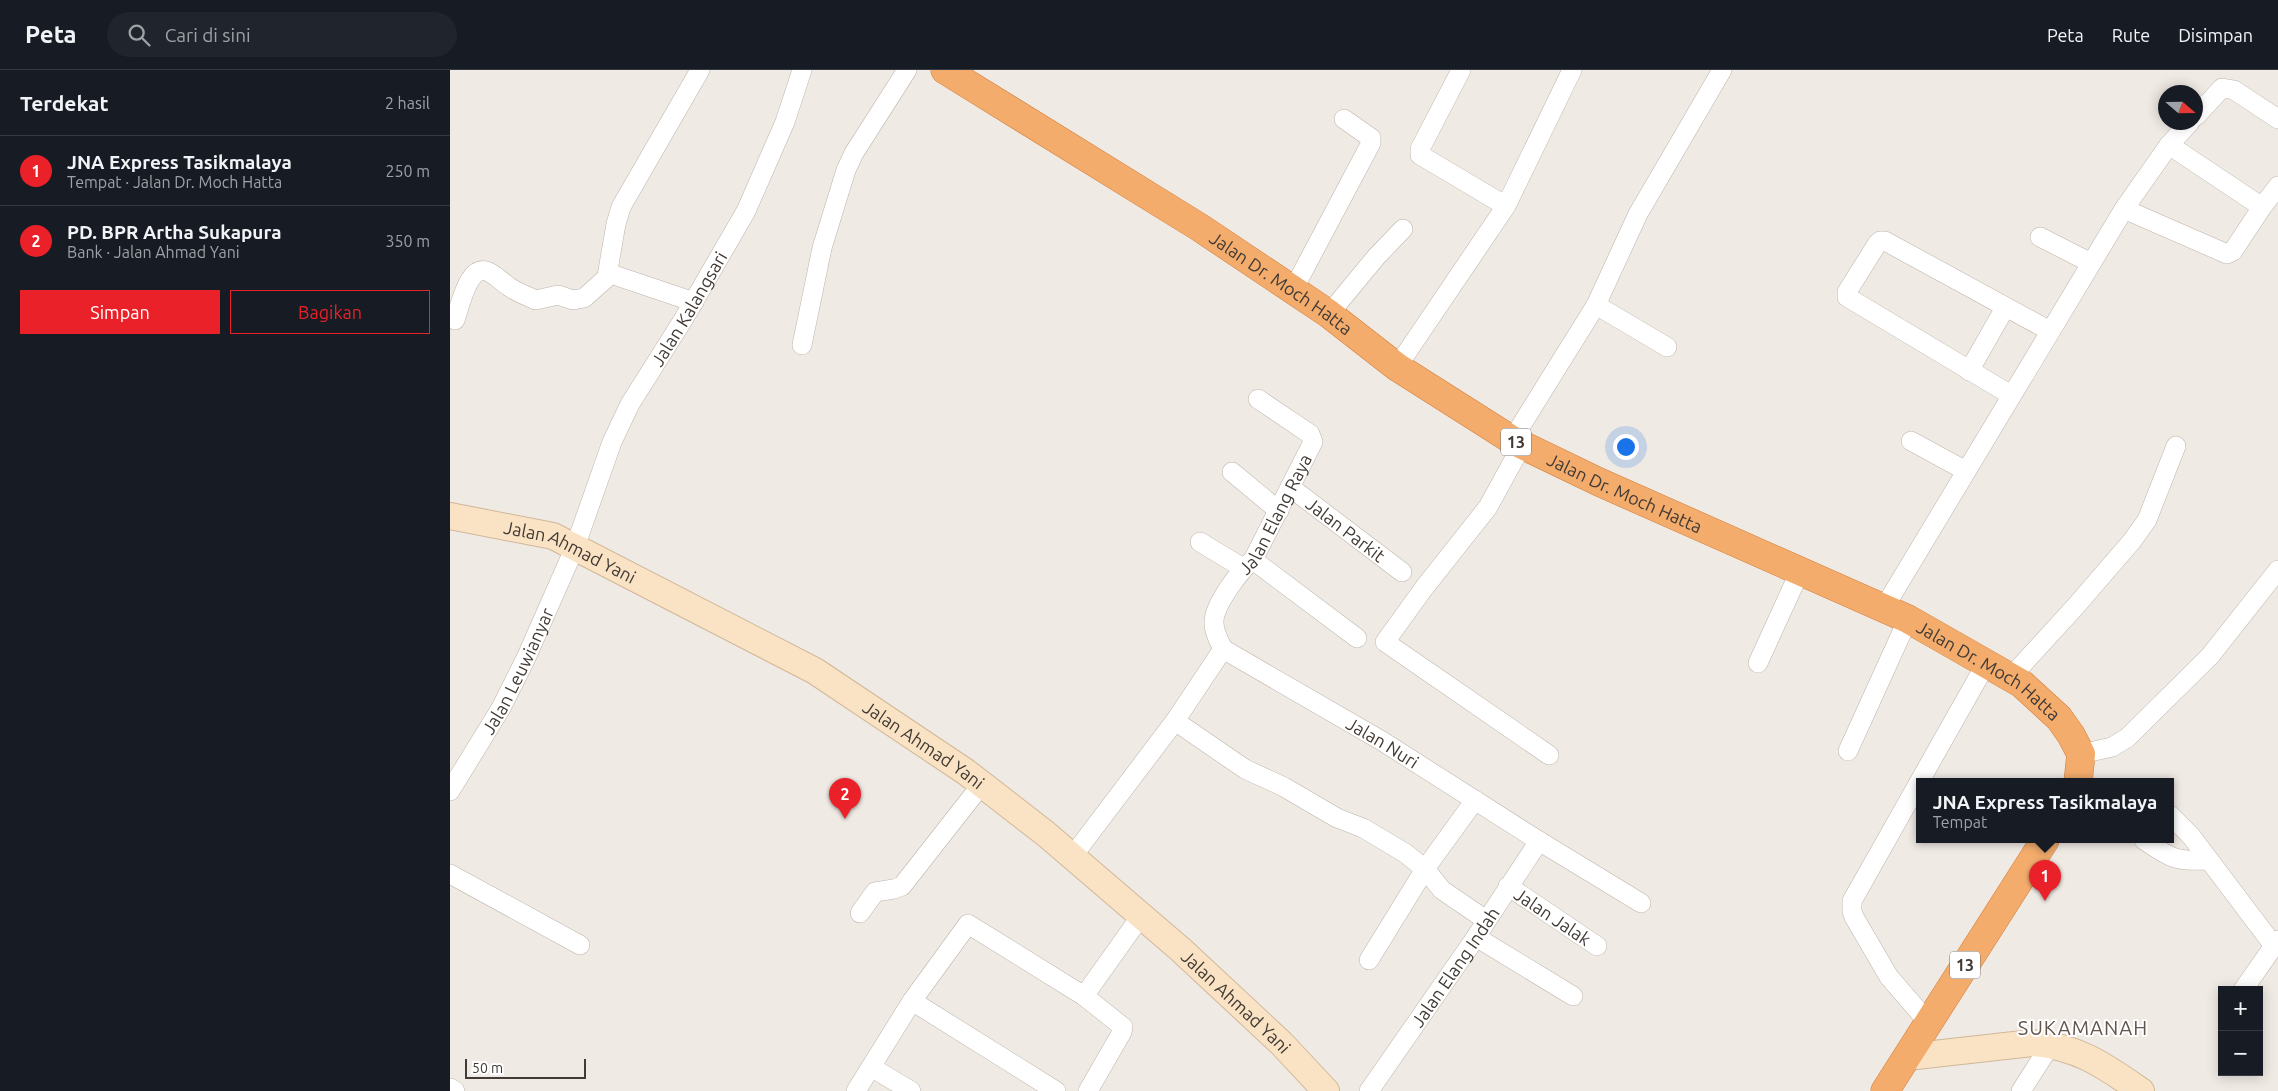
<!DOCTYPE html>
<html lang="id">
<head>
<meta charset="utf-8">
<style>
	:root { --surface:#171b24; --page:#20242c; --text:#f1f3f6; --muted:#9ea1a6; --line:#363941; --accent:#ea2129 }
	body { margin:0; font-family:Ubuntu,sans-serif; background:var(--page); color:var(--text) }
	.controls { position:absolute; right:15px; bottom:15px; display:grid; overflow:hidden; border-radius:0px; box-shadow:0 2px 12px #0003 }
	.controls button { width:45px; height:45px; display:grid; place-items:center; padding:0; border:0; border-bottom:1px solid var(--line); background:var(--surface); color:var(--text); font:25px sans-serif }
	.compass { position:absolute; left:1708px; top:15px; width:45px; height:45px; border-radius:50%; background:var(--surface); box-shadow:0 2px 12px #0003; rotate:110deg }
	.scale { position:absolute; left:15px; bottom:12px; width:121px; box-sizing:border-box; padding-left:5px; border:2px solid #423a34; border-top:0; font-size:14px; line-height:18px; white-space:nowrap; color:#423a34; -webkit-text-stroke:4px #fff; paint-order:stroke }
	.you { position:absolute; left:1175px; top:376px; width:18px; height:18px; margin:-12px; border:4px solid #fff; border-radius:50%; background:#1a73e8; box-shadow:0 0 0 8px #1a73e833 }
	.badge { display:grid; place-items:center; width:32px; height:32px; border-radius:50%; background:var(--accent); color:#fff; font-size:16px; font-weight:700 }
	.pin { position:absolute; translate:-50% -41px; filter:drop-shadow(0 1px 2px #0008) }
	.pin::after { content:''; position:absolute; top:26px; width:18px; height:15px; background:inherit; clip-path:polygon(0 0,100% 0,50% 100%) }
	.popup { position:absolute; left:1466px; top:708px; width:258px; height:65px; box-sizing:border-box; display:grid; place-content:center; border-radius:0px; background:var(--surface); filter:drop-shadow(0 1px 4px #0005); font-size:16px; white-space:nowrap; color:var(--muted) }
	.popup b { font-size:19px; color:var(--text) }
	.popup::after { content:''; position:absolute; left:50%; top:100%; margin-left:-10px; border:10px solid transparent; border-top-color:var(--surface) }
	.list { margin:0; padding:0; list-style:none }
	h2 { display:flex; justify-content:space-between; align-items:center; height:65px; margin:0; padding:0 20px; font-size:21px }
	h2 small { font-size:16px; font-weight:400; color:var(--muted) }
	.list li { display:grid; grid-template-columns:32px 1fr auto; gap:15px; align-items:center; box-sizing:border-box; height:70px; padding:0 20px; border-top:1px solid var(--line) }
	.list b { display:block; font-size:19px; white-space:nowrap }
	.list p { margin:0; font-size:16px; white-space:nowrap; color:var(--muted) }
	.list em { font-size:16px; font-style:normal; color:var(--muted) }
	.actions { display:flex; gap:10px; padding:15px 20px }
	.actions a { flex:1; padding:11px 0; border:1px solid var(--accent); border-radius:0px; text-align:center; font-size:18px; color:var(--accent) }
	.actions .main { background:var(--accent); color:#fff }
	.icon { flex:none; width:28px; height:28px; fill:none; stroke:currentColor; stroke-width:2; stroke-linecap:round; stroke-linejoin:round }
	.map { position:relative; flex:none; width:1828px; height:1021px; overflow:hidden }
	header { display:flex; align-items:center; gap:30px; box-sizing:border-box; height:70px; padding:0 25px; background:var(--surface); border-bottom:1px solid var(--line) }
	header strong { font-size:24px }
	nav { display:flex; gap:28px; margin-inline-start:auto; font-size:18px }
	.search { width:350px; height:45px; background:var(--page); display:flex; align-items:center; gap:12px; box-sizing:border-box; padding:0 18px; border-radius:28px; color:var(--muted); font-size:19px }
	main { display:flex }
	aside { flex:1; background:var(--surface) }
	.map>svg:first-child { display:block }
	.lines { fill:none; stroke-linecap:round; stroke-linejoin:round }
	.street-casing { stroke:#beb3aa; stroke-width:20 }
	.secondary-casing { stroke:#d0b799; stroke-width:28 }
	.highway-casing { stroke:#d17f3d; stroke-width:29 }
	.street { stroke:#fff; stroke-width:19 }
	.secondary { stroke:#fae3c4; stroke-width:26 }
	.highway { stroke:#f3ac6c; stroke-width:28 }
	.labels { text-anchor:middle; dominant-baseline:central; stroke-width:4; stroke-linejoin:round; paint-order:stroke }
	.shield { fill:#fff; stroke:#7b7571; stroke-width:1 }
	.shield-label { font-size:16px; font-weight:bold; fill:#423a34 }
	.street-label { font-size:18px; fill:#423a34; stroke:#fff }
	.quarter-label { font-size:20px; letter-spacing:1px; fill:#64564c; stroke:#fff }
</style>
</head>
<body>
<header>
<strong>Peta</strong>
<div class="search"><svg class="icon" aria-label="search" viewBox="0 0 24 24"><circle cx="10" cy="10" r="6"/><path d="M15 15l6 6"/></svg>Cari di sini</div>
<nav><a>Peta</a><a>Rute</a><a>Disimpan</a></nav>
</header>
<main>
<aside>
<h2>Terdekat<small>2 hasil</small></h2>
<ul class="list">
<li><span class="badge">1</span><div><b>JNA Express Tasikmalaya</b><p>Tempat · Jalan Dr. Moch Hatta</p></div><em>250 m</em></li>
<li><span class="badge">2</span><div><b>PD. BPR Artha Sukapura</b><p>Bank · Jalan Ahmad Yani</p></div><em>350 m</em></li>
</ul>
<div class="actions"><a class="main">Simpan</a><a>Bagikan</a></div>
</aside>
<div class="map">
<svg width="1828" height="1021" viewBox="0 0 1828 1021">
	<rect width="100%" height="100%" fill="#f0eae4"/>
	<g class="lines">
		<defs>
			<g id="street">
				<path d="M1011,0L970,79V85L1056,136"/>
				<path d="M1746,46L1772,18L1784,20L1828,49"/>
				<path d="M1719,75L1812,137"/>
				<path d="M1674,139L1777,184L1783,181L1812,137L1828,116"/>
				<path d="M1590,167L1641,193"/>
				<path d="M157,206L166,154L171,137L250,0"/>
				<path d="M843,220L921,73V68L894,49"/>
				<path d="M1146,235L1188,144L1272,0"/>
				<path d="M879,244L927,186L953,159"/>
				<path d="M5,250C9,238 13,221 20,210C33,189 46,208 58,216C66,222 77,226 86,230L108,225L123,230L134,228L161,204L244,232"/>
				<path d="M352,275L372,178L396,100L404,83L457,0"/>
				<path d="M947,297L1056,136L1122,0"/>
				<path d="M1519,301L1555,238"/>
				<path d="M1561,325L1397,227V222L1427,174L1430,171H1435L1600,261"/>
				<path d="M1062,370L1146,235L1217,277"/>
				<path d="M1461,371L1516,401"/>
				<path d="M1072,375L1038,437L974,518L935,572L1099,685"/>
				<path d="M782,402L829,441"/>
				<path id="s1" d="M840,417L952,502"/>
				<path d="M750,472L793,498"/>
				<path d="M803,490L907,568"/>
				<path d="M1434,538L1674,139L1719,75L1740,52"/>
				<path id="s2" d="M773,579L932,671L1089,771L1191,833"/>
				<path id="s3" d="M773,579C769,571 764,562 764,553C763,536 790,500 803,490L863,372L860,364L808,329"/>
				<path d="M1308,593L1350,501"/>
				<path d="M1561,607L1625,537L1682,471L1697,450L1726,376"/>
				<path d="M725,651L795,699L834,717L887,748L913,758L955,783L975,799L992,820L1036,850"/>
				<path d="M1398,681L1458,549"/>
				<path d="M1631,684L1662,677L1677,668L1760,586L1828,500"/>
				<path id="s4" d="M0,721L51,638L76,588L125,477L162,372L180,334L233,250L296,141L335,52L352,0"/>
				<path d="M1720,745L1741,766L1824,876"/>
				<path d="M1694,770C1720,788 1726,792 1758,790"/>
				<path d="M622,787L725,651L773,579"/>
				<path d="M0,804L130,875"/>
				<path id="s5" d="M1058,816L1147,876"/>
				<path d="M410,843L425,822L444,819L452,816L532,714"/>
				<path d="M1026,867L1123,926"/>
				<path d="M919,890L975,799L1025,730"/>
				<path d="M1793,920L1828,870"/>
				<path d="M634,926L691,846"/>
				<path d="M462,931L606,1021"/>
				<path d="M1478,952L1439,907L1404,847L1402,841V831L1537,592"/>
				<path d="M421,997L461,1021"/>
				<path d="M0,1018L5,1021"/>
				<path d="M406,1021L462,931L518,854L634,926L673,957L672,962L638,1021"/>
				<path id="s6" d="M919,1021L1026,867L1089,771"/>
				<path d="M1571,1021L1601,974"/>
			</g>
			<g id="secondary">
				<path id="s7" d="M0,446L103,466L365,601L516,702L596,764L730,879L831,973L876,1021"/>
				<path d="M1457,987L1582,973C1627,976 1655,996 1691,1021"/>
			</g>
			<g id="highway">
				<path id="s8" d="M495,0L749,157L879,244L947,297L1062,370L1149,412L1458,549L1572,614L1609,648L1621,665L1631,684L1628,712"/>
				<path d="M1435,1021L1595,770"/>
			</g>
		</defs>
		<use href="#street" class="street-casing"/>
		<use href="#secondary" class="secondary-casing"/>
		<use href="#highway" class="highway-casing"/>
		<use href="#street" class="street"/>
		<use href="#secondary" class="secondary"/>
		<use href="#highway" class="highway"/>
	</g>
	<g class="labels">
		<g class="shield">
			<rect x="1051" y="358.5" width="30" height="27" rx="4"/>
			<rect x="1500" y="881.5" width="30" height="27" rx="4"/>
		</g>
		<g class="shield-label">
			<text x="1066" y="372">13</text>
			<text x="1515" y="895">13</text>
		</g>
		<g class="street-label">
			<text stroke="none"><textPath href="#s8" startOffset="398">Jalan Dr. Moch Hatta</textPath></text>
			<text stroke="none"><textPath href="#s4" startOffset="540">Jalan Kalangsari</textPath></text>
			<text stroke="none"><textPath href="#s8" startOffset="802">Jalan Dr. Moch Hatta</textPath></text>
			<text stroke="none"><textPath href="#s3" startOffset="154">Jalan Elang Raya</textPath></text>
			<text stroke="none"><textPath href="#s1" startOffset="70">Jalan Parkit</textPath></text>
			<text stroke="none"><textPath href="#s7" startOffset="126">Jalan Ahmad Yani</textPath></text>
			<text stroke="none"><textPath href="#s4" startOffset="138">Jalan Leuwianyar</textPath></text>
			<text stroke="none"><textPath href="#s8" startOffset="1208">Jalan Dr. Moch Hatta</textPath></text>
			<text stroke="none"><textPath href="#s2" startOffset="185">Jalan Nuri</textPath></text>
			<text stroke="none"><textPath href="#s7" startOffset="531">Jalan Ahmad Yani</textPath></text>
			<text stroke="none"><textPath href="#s5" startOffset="54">Jalan Jalak</textPath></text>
			<text stroke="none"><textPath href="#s6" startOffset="151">Jalan Elang Indah</textPath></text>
			<text stroke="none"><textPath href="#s7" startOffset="936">Jalan Ahmad Yani</textPath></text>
		</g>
		<g class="quarter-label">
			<text x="1633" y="957">SUKAMANAH</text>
		</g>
	</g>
</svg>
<div class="controls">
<button>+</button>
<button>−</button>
</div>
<svg class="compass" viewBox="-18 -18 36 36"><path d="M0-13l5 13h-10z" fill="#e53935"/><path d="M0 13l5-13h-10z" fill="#9ea1a6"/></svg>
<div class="scale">50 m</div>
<div class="you"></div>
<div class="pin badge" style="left:1595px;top:831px">1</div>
<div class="popup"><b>JNA Express Tasikmalaya</b>Tempat</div>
<div class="pin badge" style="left:395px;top:749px">2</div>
</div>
</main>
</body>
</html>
